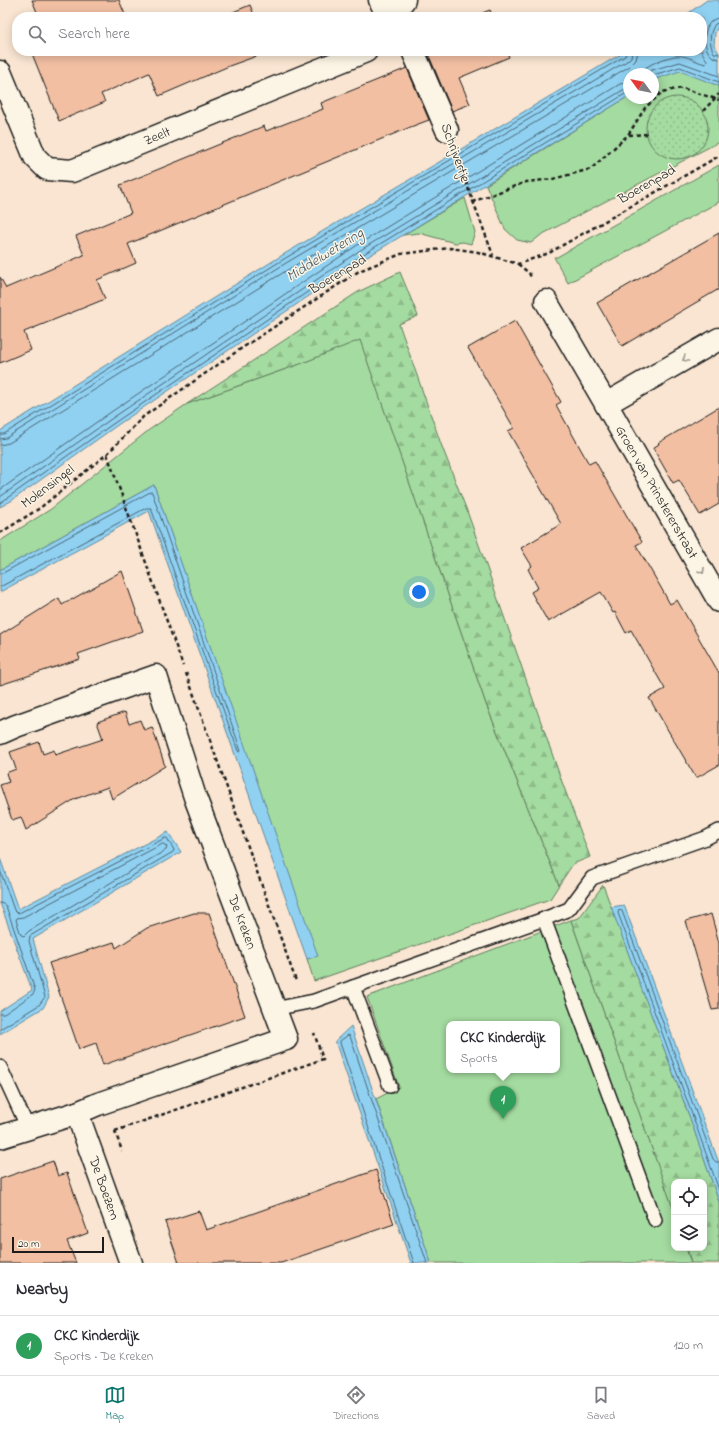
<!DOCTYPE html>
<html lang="en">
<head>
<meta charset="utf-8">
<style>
	:root { --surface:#fff; --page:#f7f7f7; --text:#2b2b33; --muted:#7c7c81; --line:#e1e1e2; --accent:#0f766e }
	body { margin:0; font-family:"Indie Flower",sans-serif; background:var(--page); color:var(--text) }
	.controls { position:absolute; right:12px; bottom:12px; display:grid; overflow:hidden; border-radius:8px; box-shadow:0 2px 10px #0003 }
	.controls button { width:36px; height:36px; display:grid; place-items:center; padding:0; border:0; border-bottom:1px solid var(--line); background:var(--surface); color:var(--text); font:20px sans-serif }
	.compass { position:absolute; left:623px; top:68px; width:36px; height:36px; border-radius:50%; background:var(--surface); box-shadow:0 2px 10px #0003; rotate:303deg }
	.scale { position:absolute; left:12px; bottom:10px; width:92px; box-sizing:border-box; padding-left:4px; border:2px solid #1c1c1c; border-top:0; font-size:11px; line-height:14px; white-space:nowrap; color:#1c1c1c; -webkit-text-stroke:3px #fcf5e5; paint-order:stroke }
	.you { position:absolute; left:419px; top:592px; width:14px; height:14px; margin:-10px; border:3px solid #fff; border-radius:50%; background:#1a73e8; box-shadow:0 0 0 6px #1a73e833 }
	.badge { display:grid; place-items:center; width:26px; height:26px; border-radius:50%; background:var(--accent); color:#fff; font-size:13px; font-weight:700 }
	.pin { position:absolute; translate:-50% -33px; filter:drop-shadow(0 1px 2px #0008) }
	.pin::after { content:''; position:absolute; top:21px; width:14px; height:12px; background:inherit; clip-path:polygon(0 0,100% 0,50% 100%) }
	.popup { position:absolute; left:446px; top:1021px; width:114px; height:52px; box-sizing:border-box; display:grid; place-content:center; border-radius:8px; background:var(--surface); filter:drop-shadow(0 1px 3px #0005); font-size:13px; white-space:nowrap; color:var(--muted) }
	.popup b { font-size:15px; color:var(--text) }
	.popup::after { content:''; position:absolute; left:50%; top:100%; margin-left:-8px; border:8px solid transparent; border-top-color:var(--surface) }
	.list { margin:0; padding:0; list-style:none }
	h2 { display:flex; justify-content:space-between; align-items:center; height:52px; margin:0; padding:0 16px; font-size:17px }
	h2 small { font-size:13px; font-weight:400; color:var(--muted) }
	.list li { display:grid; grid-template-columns:26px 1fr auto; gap:12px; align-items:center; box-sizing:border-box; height:60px; padding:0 16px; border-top:1px solid var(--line) }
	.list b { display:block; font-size:15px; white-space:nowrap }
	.list p { margin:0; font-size:13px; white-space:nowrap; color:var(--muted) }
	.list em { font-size:13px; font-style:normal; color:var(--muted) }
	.icon { flex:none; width:22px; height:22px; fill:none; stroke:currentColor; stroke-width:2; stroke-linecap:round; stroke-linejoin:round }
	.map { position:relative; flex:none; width:719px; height:1263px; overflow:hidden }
	.search { position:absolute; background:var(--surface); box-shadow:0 2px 10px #0003; left:12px; right:12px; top:12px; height:44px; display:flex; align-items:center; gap:10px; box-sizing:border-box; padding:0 14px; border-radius:16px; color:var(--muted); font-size:15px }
	.sheet { height:112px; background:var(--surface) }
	nav { display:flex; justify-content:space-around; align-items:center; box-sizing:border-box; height:56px; border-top:1px solid var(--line); background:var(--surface); font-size:11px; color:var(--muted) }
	nav a { display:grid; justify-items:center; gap:2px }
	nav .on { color:var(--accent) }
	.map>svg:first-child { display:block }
	.grass { fill:#a4dba0; stroke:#607c5e; fill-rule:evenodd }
	.forest { fill:url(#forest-firs); stroke:#607c5e }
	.park { fill:url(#park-dots); stroke:#607c5e }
	.water { fill:#90d1f2; stroke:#62899c }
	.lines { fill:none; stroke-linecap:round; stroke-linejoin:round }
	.shore { stroke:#4a6472; stroke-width:1 }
	.building { fill:#f2bfa3; stroke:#1c1c1c }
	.lane-casing { stroke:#1c1c1c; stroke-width:16 }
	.street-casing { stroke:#1c1c1c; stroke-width:25 }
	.path { stroke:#1c1c1c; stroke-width:2.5; stroke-dasharray:4 3; stroke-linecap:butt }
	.lane { stroke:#fcf5e5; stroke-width:13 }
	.street { stroke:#fcf5e5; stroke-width:22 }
	.oneway { stroke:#97938b }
	.labels { text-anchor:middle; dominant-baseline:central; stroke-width:3; stroke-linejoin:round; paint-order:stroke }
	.street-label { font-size:14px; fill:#1c1c1c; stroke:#fcf5e5 }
	.water-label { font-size:15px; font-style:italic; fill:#455b67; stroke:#fcf5e5 }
</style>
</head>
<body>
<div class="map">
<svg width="719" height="1263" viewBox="0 0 719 1263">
	<defs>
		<pattern id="forest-firs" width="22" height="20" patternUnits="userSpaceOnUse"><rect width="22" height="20" fill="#a4dba0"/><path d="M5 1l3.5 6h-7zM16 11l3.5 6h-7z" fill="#8dbb89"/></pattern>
		<pattern id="park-dots" width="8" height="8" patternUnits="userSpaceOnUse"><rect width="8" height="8" fill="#a4dba0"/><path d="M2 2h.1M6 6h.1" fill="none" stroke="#8dbb89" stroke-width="1.8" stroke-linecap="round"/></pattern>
	</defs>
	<rect width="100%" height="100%" fill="#f9e5d1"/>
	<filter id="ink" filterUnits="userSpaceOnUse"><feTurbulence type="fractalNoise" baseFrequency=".025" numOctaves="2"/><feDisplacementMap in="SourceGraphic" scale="8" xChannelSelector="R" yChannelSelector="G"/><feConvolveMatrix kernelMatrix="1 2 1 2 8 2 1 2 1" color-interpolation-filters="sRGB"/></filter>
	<g filter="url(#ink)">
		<g class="grass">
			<path d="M680,70L719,86V142L541,235L531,243L517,240L505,229L486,185L629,96V98H653V80Z"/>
			<path d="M719,165V202L568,283L554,257H557Z"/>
			<path d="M465,198L475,232L471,244L463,242L455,243L419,233L403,235Z"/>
			<path d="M360,339L486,704L559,885L550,899L314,981L307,959L317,956L154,485L0,570V541L51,509L149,430L187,404L300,364Z"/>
			<path d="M571,920L674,1210V1248H686L691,1263H431L376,1099L399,1087L367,997ZM449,1024H557V1070H449Z"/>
		</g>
		<g class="forest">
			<path d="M400,272L418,316L399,324L441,444L467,511L562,782L590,857L573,864L559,885L486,704L360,340L300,364L187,404L358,292Z"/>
			<path d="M603,885L690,1118L719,1202V1263H691L687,1248H704V1182H674V1211L571,920L579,918Z"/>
		</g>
		<circle class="park" cx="677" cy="128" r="31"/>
		<g class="water">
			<path d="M707,0H719V24L715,33L714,45L719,53V86L680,71L653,80V74H629V96L364,259L119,424L11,501L0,507V431L281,256L626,51H702V17H683Z"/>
			<path d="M154,485L318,956L307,959L149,511L0,592V570Z"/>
			<path d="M168,832L181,852L33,939L49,997L43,1008L0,1034V1011L32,990L0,903V858L18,909Z"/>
			<path d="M624,905L719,1163V1202L690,1118L611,907Z"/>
			<path d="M351,1026L431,1263H411L335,1041Z"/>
		</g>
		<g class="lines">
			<g class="shore">
				<path d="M719,18C700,19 700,58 719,59"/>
				<path d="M719,23L715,24C709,33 709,44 714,53L719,54"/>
				<path d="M639,74C644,65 672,54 682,56C691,57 698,63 706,64L708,62L701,51"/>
				<path d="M646,74L652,70L680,62L719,76"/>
				<path d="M653,75L680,67L719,82"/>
				<path d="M0,434H4L284,259L625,56L627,51"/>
				<path d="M0,439L6,438L286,263L627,61L631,57L632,51"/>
				<path d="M0,445L9,443L289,269L630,66L636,60L638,51"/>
				<path d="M0,490L111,412L356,246L620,84L629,82"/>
				<path d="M0,497L114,417L359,251L623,90L629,88"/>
				<path d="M0,503L117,421L362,255L625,94L629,93"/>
				<path d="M0,573H3L150,492H152L241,751L239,752L238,751L151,508H146L0,587"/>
				<path d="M163,844L165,845L167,847L166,850L29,931L24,936L21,935L16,920L17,918L23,917Z"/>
				<path d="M0,870L14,910L16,912L19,913L165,838H167L174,850L173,852L30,936L29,941L45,997L39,1005L0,1029"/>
				<path d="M0,903L3,904L6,906L35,990L33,994L4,1014H0"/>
				<path d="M719,1162H716L713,1159L622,911L619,910L618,913L693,1117L719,1190"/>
				<path d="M414,1263L340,1043V1041L348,1035L350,1036L427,1263"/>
			</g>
		</g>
		<g class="building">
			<path d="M32,0H119L126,17H39Z"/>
			<path d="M250,5L255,17H221Z"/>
			<path d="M490,10L493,17H472Z"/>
			<path d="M31,51H268V52L229,66L159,96L149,73L101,94L105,102L59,121Z"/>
			<path d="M427,51H507L509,57L459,78L470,104L452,111Z"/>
			<path d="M407,68L429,120L413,126L128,244L136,263L97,280L105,299L24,332L31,350L0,363V277L6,288L84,255L76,236L131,213L120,185L264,126L266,131L323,109L321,103Z"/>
			<path d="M719,233V289L622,346L597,303Z"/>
			<path d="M515,321L561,402L556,405L589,464L595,461L642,542L636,545L660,586L670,604L677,600L719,673V765L696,778L649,698L665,689L631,630L626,633L615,612L613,613L601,592L548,622L531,592L538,588L528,569L532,566L521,548L561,524L508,431L514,428L468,348Z"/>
			<path d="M719,407V504L700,515L679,480L673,483L653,448L659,444L658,443Z"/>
			<path d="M122,571L143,631L78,654L80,659L0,685V635L59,598L62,605Z"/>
			<path d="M125,712L129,724L140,720L144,730L152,727L165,766L112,799L108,787L75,799L26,830L21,817L12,820L0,785L9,782L6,773L16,769L10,752L39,742L43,754L54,750L55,755L103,739L97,722Z"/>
			<path d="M194,913H209L245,1016L103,1065L96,1043L79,1049L49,963L114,942L116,948L147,928Z"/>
			<path d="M711,914L719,943V1009L712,1010L686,921Z"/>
			<path d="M53,1161L58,1176L67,1173L88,1233L67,1241L76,1263H0V1179Z"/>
			<path d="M376,1170L394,1224L281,1263H179L165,1222L199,1211L206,1230Z"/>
		</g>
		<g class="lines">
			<defs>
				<g id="lane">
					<path d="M544,919L655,1220"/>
					<path d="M353,987L390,1086"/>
					<path d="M274,1009L314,1001L353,987L544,919L569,909L592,878L706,838L719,831"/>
					<path d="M0,1067L28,1128"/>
				</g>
				<g id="street">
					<path d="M380,0L388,17"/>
					<path d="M390,17L404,0"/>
					<path d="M413,51L447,130"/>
					<path id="s1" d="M0,72L35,157L47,169L72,171L366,51"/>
					<path d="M546,301L606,404"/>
					<path id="s2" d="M719,339L606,404L719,601"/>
					<path id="s3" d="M0,733L16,726L156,676L195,797L286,1039L98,1104L77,1113L0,1137"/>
					<path id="s4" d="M77,1113L131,1263"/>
				</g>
			</defs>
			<use href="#lane" class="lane-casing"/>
			<use href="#street" class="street-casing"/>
			<g class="path">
				<path d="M703,111L719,94"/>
				<path d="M629,135L648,134"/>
				<path d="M456,155L493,255"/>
				<path d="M472,202L526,182L553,179L591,169L628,135L645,108L662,92L682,88L719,100"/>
				<path d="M518,264L529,273L532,279"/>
				<path d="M107,454L183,666"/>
				<path d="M0,533L40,508L107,454L144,416L236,352L359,271L401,254L450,248L478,252L518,264L549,253L719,156"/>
				<path d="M186,673L296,981"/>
				<path d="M115,1131L323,1059L314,1033"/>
				<path d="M115,1131L122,1151"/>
			</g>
			<use href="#lane" class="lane"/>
			<use href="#street" class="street"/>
		</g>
		<defs><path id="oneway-chevron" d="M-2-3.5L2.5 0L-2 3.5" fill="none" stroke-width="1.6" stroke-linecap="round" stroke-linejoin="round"/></defs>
		<g class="oneway">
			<use href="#oneway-chevron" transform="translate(685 359) rotate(150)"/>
			<use href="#oneway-chevron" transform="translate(702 571) rotate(60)"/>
		</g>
	</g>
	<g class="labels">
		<g class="street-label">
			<text stroke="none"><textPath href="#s1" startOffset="226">Zeelt</textPath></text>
			<text transform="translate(455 153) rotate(70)">Schrijvertje</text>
			<text transform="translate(647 185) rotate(-30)">Boerenpad</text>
			<text transform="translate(338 275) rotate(-31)">Boerenpad</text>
			<text transform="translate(48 487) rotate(-37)">Molensingel</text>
			<text stroke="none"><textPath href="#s2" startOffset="232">Groen van Prinstererstraat</textPath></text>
			<text stroke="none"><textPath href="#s3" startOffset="427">De Kreken</textPath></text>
			<text stroke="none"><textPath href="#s4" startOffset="80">De Boezem</textPath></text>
		</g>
		<g class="water-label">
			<text transform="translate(325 255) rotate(-32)">Middelwetering</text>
		</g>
	</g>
</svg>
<div class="controls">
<button><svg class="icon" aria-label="locate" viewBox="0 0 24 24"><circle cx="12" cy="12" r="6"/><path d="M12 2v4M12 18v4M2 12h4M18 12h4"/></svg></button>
<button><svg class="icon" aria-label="layers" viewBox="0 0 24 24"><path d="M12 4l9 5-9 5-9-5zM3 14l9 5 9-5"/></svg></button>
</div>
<svg class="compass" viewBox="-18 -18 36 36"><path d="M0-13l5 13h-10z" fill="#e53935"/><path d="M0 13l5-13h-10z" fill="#7c7c81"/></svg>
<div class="scale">20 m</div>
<div class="you"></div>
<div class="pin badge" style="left:503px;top:1119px;background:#2e9e5b">1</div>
<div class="popup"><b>CKC Kinderdijk</b>Sports</div>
<div class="search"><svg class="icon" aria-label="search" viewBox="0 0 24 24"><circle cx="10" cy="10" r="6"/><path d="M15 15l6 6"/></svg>Search here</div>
</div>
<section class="sheet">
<h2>Nearby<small></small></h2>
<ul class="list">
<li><span class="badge" style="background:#2e9e5b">1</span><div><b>CKC Kinderdijk</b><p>Sports · De Kreken</p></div><em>120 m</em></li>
</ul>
</section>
<nav>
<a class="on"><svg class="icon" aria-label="map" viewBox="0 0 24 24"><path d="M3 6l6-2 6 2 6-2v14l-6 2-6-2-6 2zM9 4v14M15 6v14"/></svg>Map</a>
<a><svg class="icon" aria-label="directions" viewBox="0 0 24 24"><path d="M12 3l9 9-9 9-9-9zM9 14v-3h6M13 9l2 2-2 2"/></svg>Directions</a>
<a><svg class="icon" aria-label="saved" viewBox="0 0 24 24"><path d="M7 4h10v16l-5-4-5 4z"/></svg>Saved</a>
</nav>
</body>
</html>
